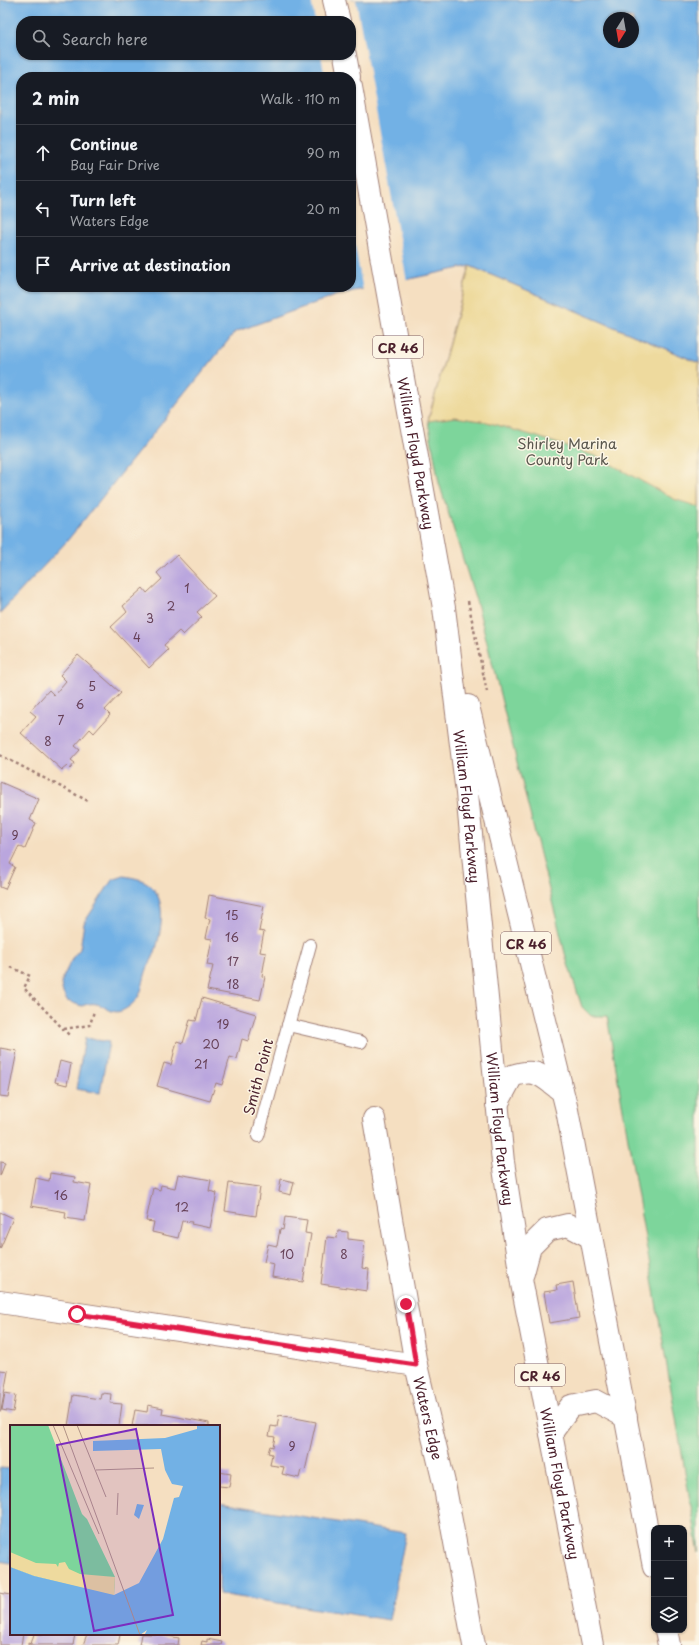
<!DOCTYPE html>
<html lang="en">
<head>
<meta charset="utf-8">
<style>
	:root { --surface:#171b24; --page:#242831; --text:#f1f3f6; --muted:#9ea1a6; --line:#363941 }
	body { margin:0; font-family:"Playpen Sans",sans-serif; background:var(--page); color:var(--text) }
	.controls { position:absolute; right:12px; bottom:12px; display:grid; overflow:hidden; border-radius:8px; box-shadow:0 1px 3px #0004 }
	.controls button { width:36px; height:36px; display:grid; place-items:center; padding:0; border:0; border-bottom:1px solid var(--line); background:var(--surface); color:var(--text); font:20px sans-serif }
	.compass { position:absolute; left:603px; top:12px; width:36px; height:36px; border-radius:50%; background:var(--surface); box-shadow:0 1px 3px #0004; rotate:191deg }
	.stop { position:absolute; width:12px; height:12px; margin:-9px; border:3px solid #e11d48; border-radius:50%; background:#fff }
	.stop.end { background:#e11d48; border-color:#fff; box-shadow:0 1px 4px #0008 }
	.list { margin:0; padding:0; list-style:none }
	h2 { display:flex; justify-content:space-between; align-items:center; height:52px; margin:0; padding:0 16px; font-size:17px }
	h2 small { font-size:13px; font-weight:400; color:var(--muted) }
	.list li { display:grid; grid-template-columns:26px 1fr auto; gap:12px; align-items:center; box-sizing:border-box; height:56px; padding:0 16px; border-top:1px solid var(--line) }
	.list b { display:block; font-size:15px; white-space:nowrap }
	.list p { margin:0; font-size:13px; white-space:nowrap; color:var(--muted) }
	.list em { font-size:13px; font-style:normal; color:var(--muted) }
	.icon { flex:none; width:22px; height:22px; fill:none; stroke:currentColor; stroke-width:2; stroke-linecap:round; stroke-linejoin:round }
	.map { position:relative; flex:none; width:699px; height:1645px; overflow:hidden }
	.search { position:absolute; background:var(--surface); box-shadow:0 1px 3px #0004; left:16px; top:16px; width:340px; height:44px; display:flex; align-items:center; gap:10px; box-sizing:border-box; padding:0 14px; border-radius:16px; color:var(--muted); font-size:15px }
	.panel { position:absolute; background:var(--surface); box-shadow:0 1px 3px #0004; left:16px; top:72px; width:340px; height:220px; border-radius:16px }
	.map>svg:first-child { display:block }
	.green { fill:#7dd59b; stroke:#647a63 }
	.sand { fill:#eeda9e; stroke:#9c7c64 }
	.water { fill:#72b1e5; stroke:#5e6888; fill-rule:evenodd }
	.pier { fill:#f5dfc1 }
	.building { fill:#baa6de }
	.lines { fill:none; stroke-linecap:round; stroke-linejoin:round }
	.lane-casing { stroke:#a07f76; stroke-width:14 }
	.street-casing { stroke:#a07f76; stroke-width:24 }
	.highway-casing { stroke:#a07f76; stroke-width:24 }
	.path { stroke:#a07f76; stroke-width:2.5; stroke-dasharray:3 3; stroke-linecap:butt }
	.lane { stroke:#fff; stroke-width:12 }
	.street { stroke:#fff; stroke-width:22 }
	.highway { stroke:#fff; stroke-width:22 }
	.route { stroke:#e11d48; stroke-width:5 }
	.labels { text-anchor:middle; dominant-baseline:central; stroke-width:3; stroke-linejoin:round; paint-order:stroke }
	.number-label { font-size:12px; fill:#664158 }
	.shield { fill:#fcf5e5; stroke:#7f5f63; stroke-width:1 }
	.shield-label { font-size:13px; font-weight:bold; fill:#4a1f2b }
	.park-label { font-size:14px; fill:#59564d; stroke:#fcf5e5 }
	.street-label { font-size:14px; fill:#4a1f2b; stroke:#fcf5e5 }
	.inset-road { fill:none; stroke:#b19285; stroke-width:1 }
	.view { fill:#7b2cbf; fill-opacity:0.15; stroke:#7b2cbf; stroke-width:2 }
	.inset-edge { fill:none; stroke:#4a1f2b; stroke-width:2 }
</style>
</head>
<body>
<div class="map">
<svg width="699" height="1645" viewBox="0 0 699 1645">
	<rect width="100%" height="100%" fill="#fcf5e5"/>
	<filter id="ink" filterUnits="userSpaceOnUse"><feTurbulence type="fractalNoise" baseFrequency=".025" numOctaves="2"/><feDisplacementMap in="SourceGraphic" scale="8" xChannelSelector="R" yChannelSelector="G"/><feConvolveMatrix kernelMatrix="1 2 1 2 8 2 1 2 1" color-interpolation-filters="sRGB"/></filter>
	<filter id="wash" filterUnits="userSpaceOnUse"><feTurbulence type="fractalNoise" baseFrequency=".012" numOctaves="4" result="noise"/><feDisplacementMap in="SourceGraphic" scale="16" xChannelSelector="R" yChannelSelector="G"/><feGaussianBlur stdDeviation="0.9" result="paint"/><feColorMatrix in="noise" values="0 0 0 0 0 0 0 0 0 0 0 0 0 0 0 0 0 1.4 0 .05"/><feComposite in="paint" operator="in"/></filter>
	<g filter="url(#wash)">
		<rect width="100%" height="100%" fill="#f5dfc1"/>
		<path class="green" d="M470,266L699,363V1553L607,1016H591L582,1007L567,961L478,607L439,483L428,421Z"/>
		<path class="sand" d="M470,266L699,363V507L674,499L598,457L538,437L487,422L455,417L428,421Z"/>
		<g class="water">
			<path d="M0,0H699V363L470,266L340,294L235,332L67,541L0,613ZM609,18H633V42H609ZM21,21H351V55H21ZM21,77H351V287H21Z"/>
			<path d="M124,876C134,878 145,879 152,887C167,903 161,933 155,952C153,959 148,965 146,972C141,988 143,997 127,1008C108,1021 105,996 82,1006L67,1001L63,993L61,984L64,975L73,957L80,949L84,923L112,880Z"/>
			<path d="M85,1038L109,1042L100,1093L76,1089Z"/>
			<path d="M0,1468L11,1469V1563L0,1561Z"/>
			<path d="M219,1503L406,1533L389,1620L219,1594Z"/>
		</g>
		<path class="pier" d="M311,0H356L407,282L363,291L351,222V77H325L321,55H351V21H315Z"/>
		<g id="blocks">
			<g class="building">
				<path d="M177,555L215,596L197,612L202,617L183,635L179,631L164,645L168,650L149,668L111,627L127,612L123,606L143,588L147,593L162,579L157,573Z"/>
				<path d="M78,655L121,693L105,710L110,715L94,733L90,729L75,746L80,750L71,760L75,763L70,769L67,766L62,770L21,733L36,716L30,711L49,690L54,695L66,681L60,675Z"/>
				<path d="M0,782L39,799L30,820L36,823L25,849L19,846L10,864L15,867L5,889L0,887Z"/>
				<path d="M209,895L264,906L259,931L264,932L260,952L266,953L262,976L265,977L260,1000L207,990L213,966L207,965L212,939L206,938L210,919L205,918Z"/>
				<path d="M202,998L256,1014L248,1041L242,1039L237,1059L230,1057L222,1085L216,1083L210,1101L157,1086L164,1063L171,1065L177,1041L183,1043L190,1020L196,1021Z"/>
				<path d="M0,1048L17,1051L8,1097L0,1096Z"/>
				<path d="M60,1061L71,1064L67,1085L55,1082Z"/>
				<path d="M0,1162L5,1163L0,1176Z"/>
				<path d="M50,1173L75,1177L74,1182L91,1185L85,1221L65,1218L66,1212L31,1206L36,1178L49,1181Z"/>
				<path d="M178,1174L211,1180L209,1191L217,1193L210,1228L191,1224L192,1222L182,1221L178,1238L152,1232L154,1222L146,1221L153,1188L160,1190L161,1185L175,1188Z"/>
				<path d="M281,1179L294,1182L291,1195L279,1192Z"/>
				<path d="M229,1183L260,1187L256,1216L225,1211Z"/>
				<path d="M0,1212L13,1218L0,1249Z"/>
				<path d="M285,1217L307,1220L305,1233L311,1234L303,1282L272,1277L274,1264L264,1262L268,1244L277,1246L280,1229L283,1230Z"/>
				<path d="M338,1231L348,1232V1239L365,1241L362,1268L369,1269L367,1291L321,1284L327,1237L337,1238Z"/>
				<path d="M573,1282L579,1318L549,1323L544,1292L557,1290L556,1285Z"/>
				<path d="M0,1370L8,1371L1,1411H0Z"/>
				<path d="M5,1393L16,1395L13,1412L2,1410Z"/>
				<path d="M101,1393L111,1394L110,1403L122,1404L119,1426H68L73,1395L100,1399Z"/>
				<path d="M148,1405L163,1408L162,1414L209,1423V1426H132L135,1410L147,1412Z"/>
				<path d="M279,1415L316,1422L305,1471L301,1470L299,1478L282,1474L284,1467L270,1465L272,1454L268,1453L270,1446L273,1447L275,1437L269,1436L271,1426L277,1427Z"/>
				<path d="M219,1472L231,1474L229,1487L219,1486Z"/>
				<path d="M0,1593L11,1595V1634H23L21,1645H0Z"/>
				<path d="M34,1634H75L73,1645H28V1643L31,1644Z"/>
				<path d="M87,1634H118L120,1635L118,1645H83Z"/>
				<path d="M141,1634H157L179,1638L178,1645H139Z"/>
				<path d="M207,1639L222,1642L221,1645H201L202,1641L207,1642Z"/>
			</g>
		</g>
	</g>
	<g filter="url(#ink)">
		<use href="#blocks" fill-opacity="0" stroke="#a07f76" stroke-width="1"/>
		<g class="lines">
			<defs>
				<g id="lane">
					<path d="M288,1025L361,1042"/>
					<path d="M258,1136L310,945"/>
				</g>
				<g id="street">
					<path id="s1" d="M374,1119L416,1365L444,1483L474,1645"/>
					<path d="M0,1302L416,1365"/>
				</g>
				<g id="highway">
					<path d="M334,0L339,21"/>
					<path d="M345,55L349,77"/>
					<path id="s2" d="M351,87L444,608L467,793L503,1162L522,1284L592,1645"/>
					<path d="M468,706L567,1110L654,1567"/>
					<path d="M497,1104L512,1076C538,1067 542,1077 562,1091"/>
					<path d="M523,1273L530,1247L547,1230L568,1225L591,1237"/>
					<path d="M551,1433L571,1406L596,1401L626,1417"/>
					<path d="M666,1630L669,1645"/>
				</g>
			</defs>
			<use href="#lane" class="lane-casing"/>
			<use href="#street" class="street-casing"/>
			<use href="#highway" class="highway-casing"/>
			<g class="path">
				<path d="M468,601L487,692"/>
				<path d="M0,755L88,801"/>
				<path d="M11,967L30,976L24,988L69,1035"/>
				<path d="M64,1029L90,1025L94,1011"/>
			</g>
			<use href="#lane" class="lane"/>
			<use href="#street" class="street"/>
			<use href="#highway" class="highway"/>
		</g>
	</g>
	<g class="lines" filter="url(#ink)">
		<path class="route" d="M77,1314L416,1365L406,1304"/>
	</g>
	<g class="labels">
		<g class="number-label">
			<text x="187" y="588">1</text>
			<text x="171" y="606">2</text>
			<text x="150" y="618">3</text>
			<text x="137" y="637">4</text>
			<text x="92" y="686">5</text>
			<text x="80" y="704">6</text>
			<text x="61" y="720">7</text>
			<text x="48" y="741">8</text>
			<text x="15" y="835">9</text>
			<text x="232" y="915">15</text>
			<text x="232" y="937">16</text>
			<text x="233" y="961">17</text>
			<text x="233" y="984">18</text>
			<text x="223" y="1024">19</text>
			<text x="211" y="1044">20</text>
			<text x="201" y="1064">21</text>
			<text x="61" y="1195">16</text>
			<text x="182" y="1207">12</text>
			<text x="287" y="1254">10</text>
			<text x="344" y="1254">8</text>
			<text x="292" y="1446">9</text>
		</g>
		<g class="shield">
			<rect x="373" y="336" width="50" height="22" rx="3"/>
			<rect x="501" y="932" width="50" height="22" rx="3"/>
			<rect x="515" y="1364" width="50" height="22" rx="3"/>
		</g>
		<g class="shield-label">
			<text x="398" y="347">CR 46</text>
			<text x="526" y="943">CR 46</text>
			<text x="540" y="1375">CR 46</text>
		</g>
		<g class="park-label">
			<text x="567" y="443">Shirley Marina<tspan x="567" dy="16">County Park</tspan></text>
		</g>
		<g class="street-label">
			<text stroke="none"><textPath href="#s2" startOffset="372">William Floyd Parkway</textPath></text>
			<text stroke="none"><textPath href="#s2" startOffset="729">William Floyd Parkway</textPath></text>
			<text transform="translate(258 1077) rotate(-75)">Smith Point</text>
			<text stroke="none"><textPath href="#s2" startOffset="1053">William Floyd Parkway</textPath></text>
			<text stroke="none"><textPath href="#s1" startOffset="304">Waters Edge</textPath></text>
			<text stroke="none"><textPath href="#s2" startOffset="1413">William Floyd Parkway</textPath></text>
		</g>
	</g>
	<g transform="translate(10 1425)">
		<rect width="210" height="210" fill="#f5dfc1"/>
		<path d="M0,0H38L72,89L77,94L105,152L104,171L24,151L0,142Z" fill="#7dd59b"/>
		<path d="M0,127L26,138L46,139L48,142L49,138L55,137L59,144L70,149L105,152L104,171L24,151L0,142Z" fill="#eeda9e"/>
		<path d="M187,0H210V210H133L135,209L137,205L130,210H0V142L24,151L104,170L129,158L153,114L164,73L169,72L173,61L162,59L155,45L151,24L83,26V16L155,13L187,4ZM127,79L134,80L129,94L124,90Z" fill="#72b1e5"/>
		<path class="inset-road" d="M43,0L89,109M53,0L130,210M67,0L96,72M86,45L144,43M107,90L108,68"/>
		<path class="view" d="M126,4L163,190L84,206L47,20Z"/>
		<rect width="210" height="210" class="inset-edge"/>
	</g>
</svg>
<div class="controls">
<button>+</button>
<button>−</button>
<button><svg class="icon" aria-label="layers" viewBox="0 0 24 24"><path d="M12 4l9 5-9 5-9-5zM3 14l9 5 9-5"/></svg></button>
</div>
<svg class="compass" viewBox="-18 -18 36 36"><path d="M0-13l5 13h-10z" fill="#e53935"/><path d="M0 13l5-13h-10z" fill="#9ea1a6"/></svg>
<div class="stop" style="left:77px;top:1314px"></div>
<div class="stop end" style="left:406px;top:1304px"></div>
<div class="search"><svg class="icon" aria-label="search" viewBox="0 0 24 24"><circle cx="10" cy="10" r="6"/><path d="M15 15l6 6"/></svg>Search here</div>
<section class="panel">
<h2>2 min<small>Walk · 110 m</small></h2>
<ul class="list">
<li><svg class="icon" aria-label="ahead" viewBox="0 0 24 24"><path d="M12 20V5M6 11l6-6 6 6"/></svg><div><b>Continue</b><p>Bay Fair Drive</p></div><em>90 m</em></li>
<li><svg class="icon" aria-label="left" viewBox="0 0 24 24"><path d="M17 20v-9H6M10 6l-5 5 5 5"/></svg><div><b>Turn left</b><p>Waters Edge</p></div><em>20 m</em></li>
<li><svg class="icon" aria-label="arrive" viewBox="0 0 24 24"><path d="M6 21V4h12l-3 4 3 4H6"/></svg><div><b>Arrive at destination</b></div></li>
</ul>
</section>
</div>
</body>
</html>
